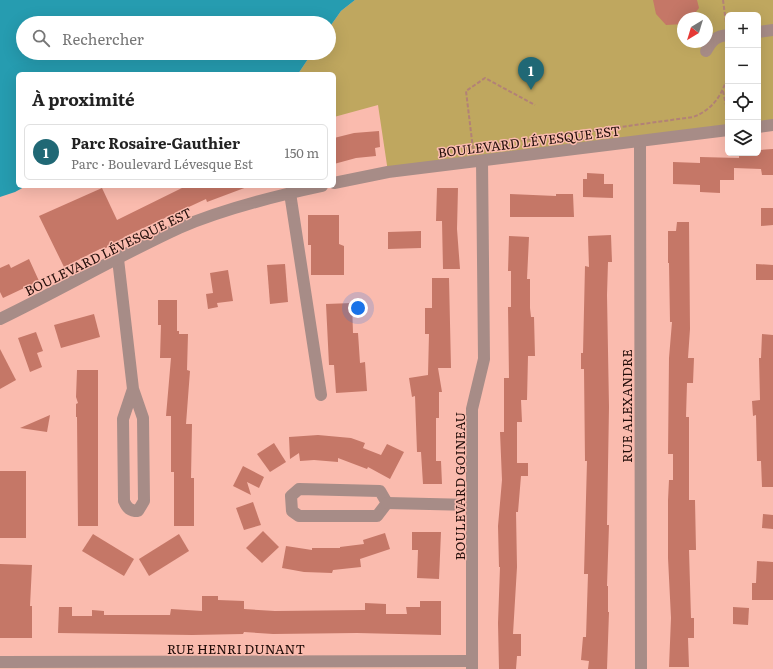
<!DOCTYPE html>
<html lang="fr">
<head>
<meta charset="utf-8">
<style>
	:root { --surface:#fff; --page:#f2f2f2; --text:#222; --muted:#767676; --line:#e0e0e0; --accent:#206875 }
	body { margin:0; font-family:Literata,serif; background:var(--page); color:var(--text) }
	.controls { position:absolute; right:12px; top:12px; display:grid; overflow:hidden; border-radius:6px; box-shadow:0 4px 16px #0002 }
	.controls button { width:36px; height:36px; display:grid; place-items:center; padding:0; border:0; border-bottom:1px solid var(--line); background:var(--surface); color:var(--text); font:20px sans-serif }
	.compass { position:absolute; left:677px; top:12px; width:36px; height:36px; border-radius:50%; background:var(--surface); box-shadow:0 4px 16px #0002; rotate:218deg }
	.you { position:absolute; left:358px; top:308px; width:14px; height:14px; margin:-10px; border:3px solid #fff; border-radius:50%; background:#1a73e8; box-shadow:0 0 0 6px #1a73e833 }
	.badge { display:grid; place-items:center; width:26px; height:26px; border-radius:50%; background:var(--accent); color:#fff; font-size:13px; font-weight:700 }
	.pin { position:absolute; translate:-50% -33px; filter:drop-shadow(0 1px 2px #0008) }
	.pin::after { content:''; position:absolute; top:21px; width:14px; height:12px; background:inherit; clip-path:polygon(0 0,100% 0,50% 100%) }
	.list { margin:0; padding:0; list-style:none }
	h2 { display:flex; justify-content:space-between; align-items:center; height:52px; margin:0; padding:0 16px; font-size:17px }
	h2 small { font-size:13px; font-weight:400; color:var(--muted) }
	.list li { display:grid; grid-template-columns:26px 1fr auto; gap:12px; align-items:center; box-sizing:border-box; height:56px; margin:0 8px 8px; padding:0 8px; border:1px solid var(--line); border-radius:6px }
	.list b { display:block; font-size:15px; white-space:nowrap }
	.list p { margin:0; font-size:13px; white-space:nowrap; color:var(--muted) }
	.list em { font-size:13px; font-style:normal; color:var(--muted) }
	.icon { flex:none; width:22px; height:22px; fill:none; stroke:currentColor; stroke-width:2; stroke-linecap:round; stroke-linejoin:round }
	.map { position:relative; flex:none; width:773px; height:669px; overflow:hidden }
	.search { position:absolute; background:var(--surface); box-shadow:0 4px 16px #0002; left:16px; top:16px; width:320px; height:44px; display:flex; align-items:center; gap:10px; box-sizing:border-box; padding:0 14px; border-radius:22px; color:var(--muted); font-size:15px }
	.panel { position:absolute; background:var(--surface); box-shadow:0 4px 16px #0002; left:16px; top:72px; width:320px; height:116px; border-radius:6px }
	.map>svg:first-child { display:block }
	.green { fill:#bfa75f; fill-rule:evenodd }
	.water { fill:#269cb0 }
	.building { fill:#c57767 }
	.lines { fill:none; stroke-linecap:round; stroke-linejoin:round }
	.path { stroke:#b28177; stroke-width:2; stroke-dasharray:4 2; stroke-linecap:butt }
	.minor { stroke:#a78c87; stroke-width:12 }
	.labels { text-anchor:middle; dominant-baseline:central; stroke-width:3; stroke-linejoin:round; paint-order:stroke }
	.street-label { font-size:13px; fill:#220d09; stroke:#fabbae }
</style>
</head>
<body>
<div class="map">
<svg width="773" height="669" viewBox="0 0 773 669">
	<rect width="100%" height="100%" fill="#fabbae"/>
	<path class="green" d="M355,0H773V126L758,128V15H728V132L388,172L378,105L334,117V74H298L312,53H329V28L341,11ZM683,18H707V42H683Z"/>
	<path class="water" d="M0,0H355L341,11L329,28V23H23V53H312L298,74H18V186H26L15,192L0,197Z"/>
	<g class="building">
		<path d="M653,0H697L699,8L691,18H683V24L666,25L656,14Z"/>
		<path d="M379,131L380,147L375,148L376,156L356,158L334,164V138L354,133Z"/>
		<path d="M773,149V175H762L761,169L734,168V180H720V193L700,192V185L673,184V162L700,163V157L739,158V153H760V150Z"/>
		<path d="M587,173L604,174V184H613V198L583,197V179H587Z"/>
		<path d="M186,186L247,187L207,202L206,199L124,237L126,239L101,250L100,249L64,267L39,216L102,188L117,220Z"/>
		<path d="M437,188H458L457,229L460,269H443L442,221H436Z"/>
		<path d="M510,194L556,196V194H573L574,217H510Z"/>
		<path d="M761,208H773V225L761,226Z"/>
		<path d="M308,215H339V244L344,246V275H311V245H308Z"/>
		<path d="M677,222H689L690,329L688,358H694L693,383H687L686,417H689V500H695L696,550H689L691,618H694V638H688L689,667H669L671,618L668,558V500L669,480H673V454H668L669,358L672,322H670L669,263H668V231H676Z"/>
		<path d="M421,231V248L388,249V232Z"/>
		<path d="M611,235L612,262H608L607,295L609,407L607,525H609L607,586H608V612H609L607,669H588L589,661L581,660L583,637H586L588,574H584L587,461H585L584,369H581V353H583L585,266L589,267L588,236Z"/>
		<path d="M509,236L529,237L527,279H530V308L531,317H534L535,356H528L527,400H521L522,422H517V463H528V476H521L518,512H516L517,567L513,634H521V656H517L516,669H499L498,623L500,567H499L498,526L502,480L500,432H504V378H509L508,307H511V271H508Z"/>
		<path d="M29,259L39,281L3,298L0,292V268L9,264L11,268Z"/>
		<path d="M285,264L288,302L270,304L267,265Z"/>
		<path d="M756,264L773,265V280H756Z"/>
		<path d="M228,270L233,301L217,303L218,307L208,309L206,294L213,293L210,273Z"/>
		<path d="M432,278H449L451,368H438L442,392H439V418H436V461H441L442,484H423L421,452H417L415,396L412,397L409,378L428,375L429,334H425V308H432Z"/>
		<path d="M158,300H177V331H179V334H188L187,370L190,371L186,424H192L191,478H194V526H174V472H171V416H166L171,358H160L161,325H158Z"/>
		<path d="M352,303L353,333H358L360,363L365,362L367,391L336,393L334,365H329L326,304Z"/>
		<path d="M94,314L100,337L61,348L54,325Z"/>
		<path d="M36,332L43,351L37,353L42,367L30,372L18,338Z"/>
		<path d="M762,334L773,335V487H762L761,461H757L756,415L753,416L752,401L760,400L759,358H761Z"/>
		<path d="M0,349L16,380L0,389Z"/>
		<path d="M77,370H98V526H78L77,417H76V404L78,403L76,397Z"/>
		<path d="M50,415L47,432L20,428Z"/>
		<path d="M318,435L351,438L365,443L363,448L381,455L387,444L404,452L390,479L368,467L367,469L338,458V462L314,460L300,461L299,453L290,459L289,437Z"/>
		<path d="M274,443L286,462L270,472L257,454Z"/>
		<path d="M243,466L264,477L259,488L247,482L251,495L233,486Z"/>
		<rect x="0" y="471" width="26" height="67"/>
		<path d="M253,502L261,525L244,530L236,508Z"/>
		<path d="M763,514L773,515V529L762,528Z"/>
		<path d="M263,531L279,547L262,563L246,548Z"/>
		<path d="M412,532H441L439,579L417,578L418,550H412Z"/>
		<path d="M385,533L390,549L360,559L361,567L333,570L332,573L304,572L282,568L286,546L312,550V548H340V547L364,544L363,540Z"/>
		<path d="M93,534L134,559L124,576L82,551Z"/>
		<path d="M179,534L189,551L149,576L139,559Z"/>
		<path d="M757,561L773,562V600H752V583H756Z"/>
		<path d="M0,564L32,565L30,606H32V638H0Z"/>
		<path d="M202,596H218V600L244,601V609L275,611L365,610V603L386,604V614H407L406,607H420V601H441V635L357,633L273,634L244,632L243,634L192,635L58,633L59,607H72V616H92V610L104,611V615H170L171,609L202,611Z"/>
		<path d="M733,607L749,608L748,625L733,624Z"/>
	</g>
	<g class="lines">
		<g class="path">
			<path d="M723,0L726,23"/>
			<path d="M728,47V52"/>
			<path d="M723,91L728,115"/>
			<path d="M473,149L466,91L485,78L535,105"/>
			<path d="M483,149V146L693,117C713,110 724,93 728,73"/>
		</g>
		<g class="minor">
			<path d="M758,32L773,30"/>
			<path d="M706,51C712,40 716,36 728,35"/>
			<path d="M758,127L773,125"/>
			<path d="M640,143L641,669"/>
			<path d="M334,183L388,172L728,130"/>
			<path d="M290,193L321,395"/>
			<path d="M118,259L133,389L143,418L144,501L138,511C130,511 127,508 124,501L123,419L133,389"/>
			<path d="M0,319C60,290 118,256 179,228C223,209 275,196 322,186"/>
			<path d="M299,489L380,491L387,503L377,516H299L292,511L291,496Z"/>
			<path d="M387,503L472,505"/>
			<path d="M0,662L472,661"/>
			<path d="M472,669V409L484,359L482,161"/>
		</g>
	</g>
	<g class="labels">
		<g class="street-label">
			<text transform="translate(529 141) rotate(-7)">BOULEVARD LÉVESQUE EST</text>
			<text transform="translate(108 251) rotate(-26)">BOULEVARD LÉVESQUE EST</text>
			<text transform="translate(626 406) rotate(-90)">RUE ALEXANDRE</text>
			<text transform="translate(459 486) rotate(-90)">BOULEVARD GOINEAU</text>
			<text x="236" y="648">RUE HENRI DUNANT</text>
		</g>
	</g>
</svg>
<div class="controls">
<button>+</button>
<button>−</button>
<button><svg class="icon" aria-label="locate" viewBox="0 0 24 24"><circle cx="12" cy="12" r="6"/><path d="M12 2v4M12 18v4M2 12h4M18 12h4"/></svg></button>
<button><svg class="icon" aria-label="layers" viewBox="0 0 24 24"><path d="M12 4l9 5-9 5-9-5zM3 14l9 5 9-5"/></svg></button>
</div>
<svg class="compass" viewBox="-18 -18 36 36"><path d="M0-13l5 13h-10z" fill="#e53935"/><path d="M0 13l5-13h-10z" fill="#767676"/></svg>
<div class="you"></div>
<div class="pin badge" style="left:531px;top:90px">1</div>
<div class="search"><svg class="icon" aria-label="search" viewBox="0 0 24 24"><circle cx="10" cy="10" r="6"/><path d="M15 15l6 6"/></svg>Rechercher</div>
<section class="panel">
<h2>À proximité<small></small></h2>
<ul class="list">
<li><span class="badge">1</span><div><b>Parc Rosaire-Gauthier</b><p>Parc · Boulevard Lévesque Est</p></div><em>150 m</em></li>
</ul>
</section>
</div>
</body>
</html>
